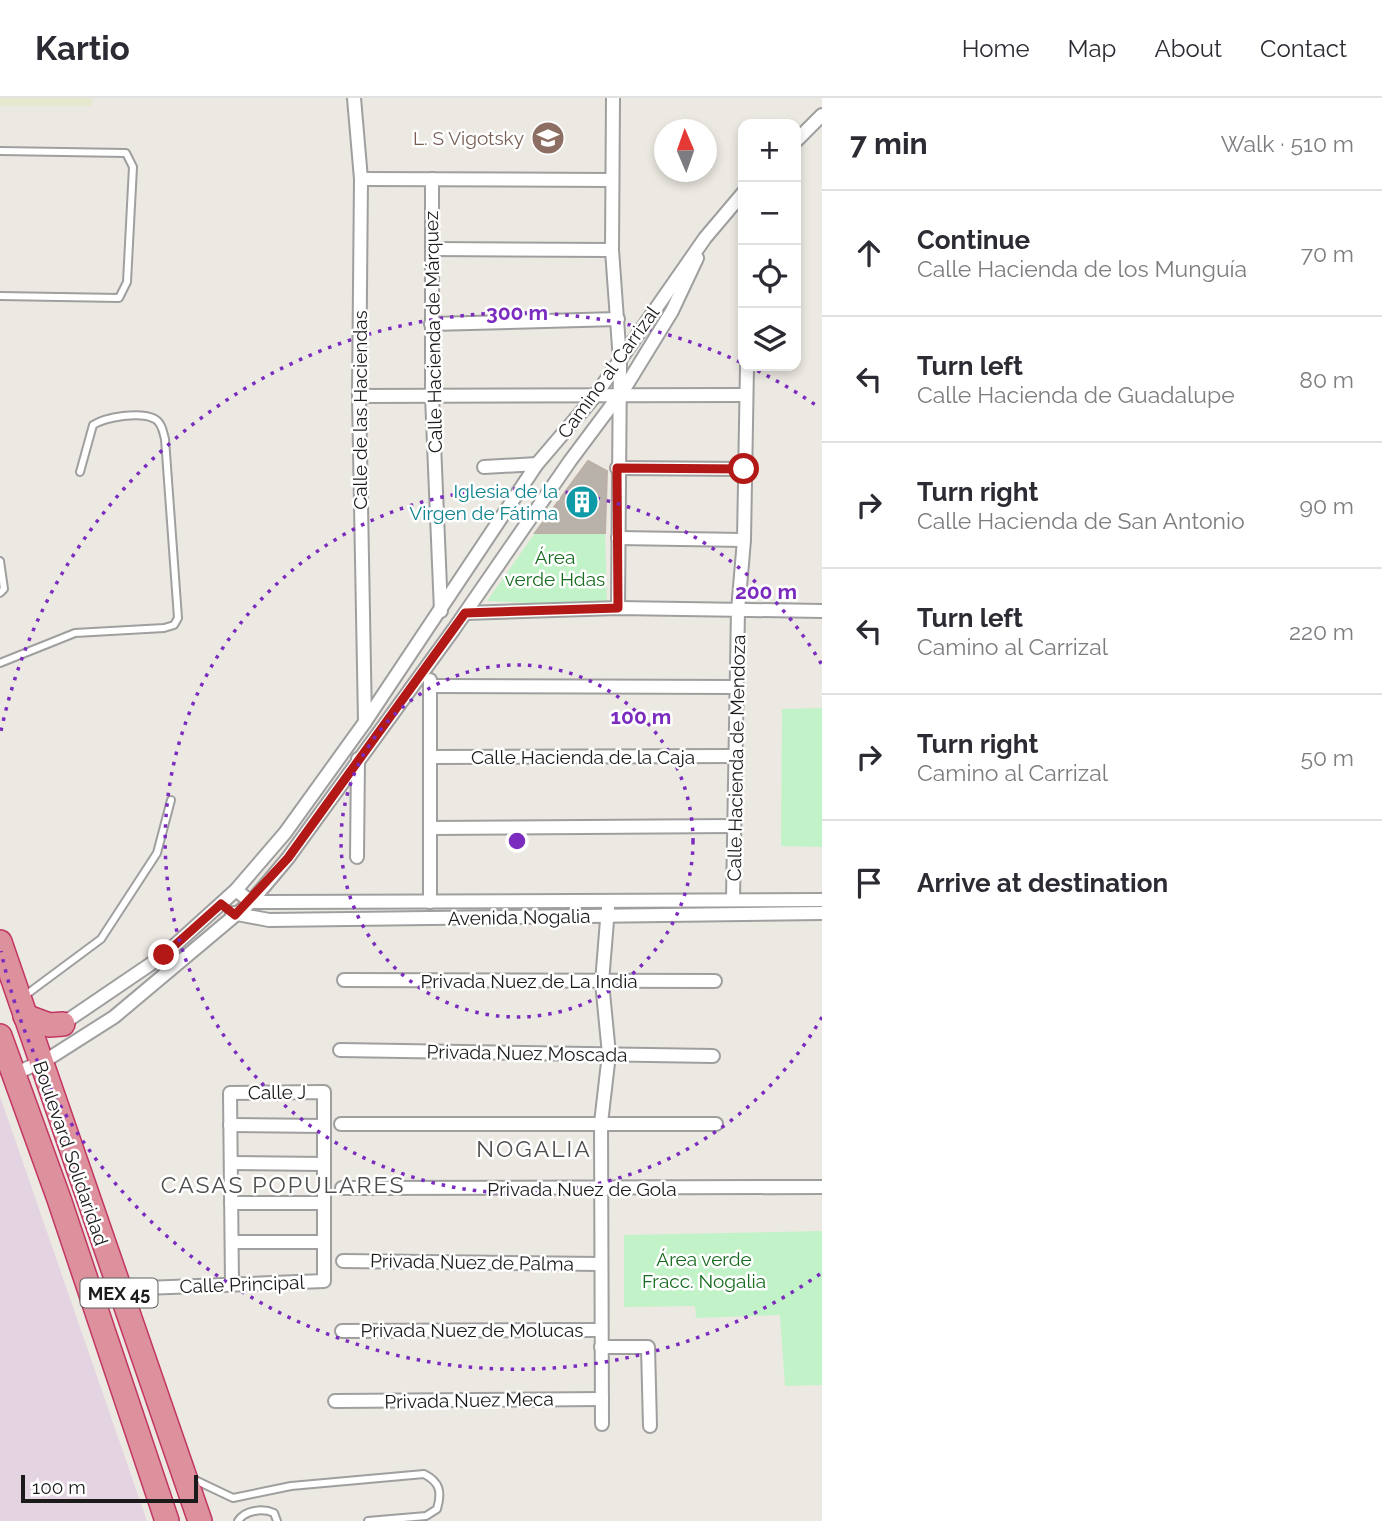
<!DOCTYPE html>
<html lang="en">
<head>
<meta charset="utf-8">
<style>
	:root { --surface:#fff; --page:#f7f7f7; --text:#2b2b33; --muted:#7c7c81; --line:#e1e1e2 }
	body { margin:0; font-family:Raleway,sans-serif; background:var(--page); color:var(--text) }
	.controls { position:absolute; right:21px; top:21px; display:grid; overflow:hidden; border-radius:14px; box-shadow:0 4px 10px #0003 }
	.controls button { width:63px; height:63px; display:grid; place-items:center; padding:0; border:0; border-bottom:2px solid var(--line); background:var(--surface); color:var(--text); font:35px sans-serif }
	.compass { position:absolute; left:654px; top:21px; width:63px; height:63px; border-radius:50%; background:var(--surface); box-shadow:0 4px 10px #0003; rotate:358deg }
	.scale { position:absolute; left:21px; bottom:18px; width:177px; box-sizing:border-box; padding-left:7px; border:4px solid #1b1b1b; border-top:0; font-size:19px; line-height:24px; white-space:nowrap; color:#1b1b1b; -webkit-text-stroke:5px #fff; paint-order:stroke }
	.stop { position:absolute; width:21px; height:21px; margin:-16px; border:5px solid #b21815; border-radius:50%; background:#fff }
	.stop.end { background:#b21815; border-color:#fff; box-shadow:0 2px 7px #0008 }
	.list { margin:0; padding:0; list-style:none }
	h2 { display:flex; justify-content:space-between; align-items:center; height:91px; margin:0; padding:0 28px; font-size:30px }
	h2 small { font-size:23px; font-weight:400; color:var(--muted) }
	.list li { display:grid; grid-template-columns:46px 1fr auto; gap:21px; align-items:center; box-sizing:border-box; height:126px; padding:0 28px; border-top:2px solid var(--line) }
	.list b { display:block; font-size:26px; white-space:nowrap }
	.list p { margin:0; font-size:23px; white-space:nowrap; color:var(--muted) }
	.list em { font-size:23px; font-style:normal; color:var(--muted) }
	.icon { flex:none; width:38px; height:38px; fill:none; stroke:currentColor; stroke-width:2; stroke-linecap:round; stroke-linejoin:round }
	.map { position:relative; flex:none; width:822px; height:1423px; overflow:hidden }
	header { display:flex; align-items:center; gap:42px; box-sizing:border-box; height:98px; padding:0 35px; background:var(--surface); border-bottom:2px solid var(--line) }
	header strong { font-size:33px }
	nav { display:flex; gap:38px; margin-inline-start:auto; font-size:24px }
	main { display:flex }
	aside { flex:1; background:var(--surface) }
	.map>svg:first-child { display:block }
	.industrial { fill:#e4d4e1 }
	.farmland { fill:#e6e9ce }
	.park { fill:#c2f2c7 }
	.building { fill:#b8b2ab; stroke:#bcb0a6; stroke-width:2 }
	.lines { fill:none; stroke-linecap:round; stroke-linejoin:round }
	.lane-casing { stroke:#9f9f9f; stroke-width:10 }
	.street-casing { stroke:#9f9f9f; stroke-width:16 }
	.highway-casing { stroke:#c33663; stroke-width:26 }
	.lane { stroke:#fff; stroke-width:6 }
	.street { stroke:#fff; stroke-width:12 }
	.highway { stroke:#dc919d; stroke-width:23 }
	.route { stroke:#b21815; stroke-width:9 }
	.ring { fill:none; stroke:#7b2cbf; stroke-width:3.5; stroke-dasharray:3.5 7 }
	.labels { text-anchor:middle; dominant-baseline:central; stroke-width:5; stroke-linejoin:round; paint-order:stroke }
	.shield { fill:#fff; stroke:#5f5f5f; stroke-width:2 }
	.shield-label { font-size:18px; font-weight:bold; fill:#1b1b1b }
	.education-label { font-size:19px; fill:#785e54; stroke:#fff; text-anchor:end }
	.street-label { font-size:19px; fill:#1b1b1b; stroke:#fff }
	.culture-label { font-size:19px; fill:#0d838f; stroke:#fff; text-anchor:end }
	.park-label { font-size:19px; fill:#166c1f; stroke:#fff }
	.quarter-label { font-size:23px; letter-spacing:2px; fill:#4e4e4e; stroke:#fff }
	.centre { fill:#7b2cbf; stroke:#fff; stroke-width:3.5 }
	.ring-label { font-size:21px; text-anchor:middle; font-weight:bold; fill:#7b2cbf; stroke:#fff; stroke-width:5; stroke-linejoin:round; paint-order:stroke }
</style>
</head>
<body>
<header>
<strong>Kartio</strong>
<nav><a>Home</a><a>Map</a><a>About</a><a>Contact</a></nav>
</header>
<main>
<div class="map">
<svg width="822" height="1423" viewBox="0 0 822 1423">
	<rect width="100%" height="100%" fill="#ece9e2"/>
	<path class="industrial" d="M0,998L147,1423H0Z"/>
	<rect class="farmland" x="0" y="0" width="92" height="8"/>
	<g class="park">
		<path d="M535,435H605L607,508L487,503Z"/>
		<path d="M822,610V749L781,748L782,611Z"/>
		<path d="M822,1133V1287L785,1288L780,1217L696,1220L695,1208L624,1209V1137Z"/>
	</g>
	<path class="building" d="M588,363L607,373L605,435H535Z"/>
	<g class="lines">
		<defs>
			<g id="lane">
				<path d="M0,53L126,55L133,69L127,184L119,200L0,198"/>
				<path d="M0,463L4,491L0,495"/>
				<path d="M0,565L75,535L164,530L174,527L178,520L165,341C163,334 162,325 155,321C140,313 106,319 93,327L80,374"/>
				<path d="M23,899L101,841L157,755L171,702"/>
				<path d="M193,1381L233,1400L291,1388L424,1376C440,1384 442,1394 437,1411L426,1418L368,1423"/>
				<path d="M238,1423C245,1412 263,1410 274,1415L277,1423"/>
			</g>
			<g id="street">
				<path d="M354,0L361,81L359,298L365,624"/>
				<path d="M613,0L612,152L620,263L618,510"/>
				<path d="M796,43L822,17"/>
				<path d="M361,81L612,82"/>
				<path d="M432,81V298L441,513"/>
				<path d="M432,151L612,152"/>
				<path d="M431,226L618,221"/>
				<path d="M359,298L745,297"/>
				<path d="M484,369L537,366"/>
				<path d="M617,370L744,371"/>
				<path d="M618,440L744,442"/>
				<path d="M465,515L618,510L822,513"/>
				<path d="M430,582V804"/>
				<path d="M430,588L737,589"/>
				<path d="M430,659L736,658"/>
				<path d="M430,730L734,728"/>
				<path d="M357,759L358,661"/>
				<path d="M236,792L251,804H269L822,802"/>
				<path d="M733,801L738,512L744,442L747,268"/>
				<path d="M232,815L269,822L822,815"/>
				<path d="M344,882L715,883"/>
				<path d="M58,929L164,857L236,792L285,735L365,624L537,366L595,298L705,140L743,95"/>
				<path d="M340,952L713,958"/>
				<path d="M14,976L48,961L114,919L251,804L288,760L454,531L570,363L626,288L672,213L697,160"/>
				<path d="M341,1026H716"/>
				<path d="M230,1027L324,1028"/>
				<path d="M231,1065L324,1066"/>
				<path d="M342,1090L822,1089"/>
				<path d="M231,1105H323"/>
				<path d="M232,1144H323"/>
				<path d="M343,1163L600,1166"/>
				<path d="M118,1191L324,1183V994L230,995L232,1185"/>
				<path d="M342,1233L601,1232"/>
				<path d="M601,1249H648L650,1328"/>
				<path d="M335,1303L602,1301"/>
				<path d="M602,1326L601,1025L609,956L602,884L608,810"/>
			</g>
			<g id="highway">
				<path d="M0,844L200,1423"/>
				<path d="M25,918L49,927L63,926"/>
				<path d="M0,938L59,1101L167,1423"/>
			</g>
		</defs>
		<use href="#lane" class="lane-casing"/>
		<use href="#street" class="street-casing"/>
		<use href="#highway" class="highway-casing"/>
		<use href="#lane" class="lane"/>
		<use href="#street" class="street"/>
		<use href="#highway" class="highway"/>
	</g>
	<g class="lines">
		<path class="route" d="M164,857L221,806L235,817L288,760L465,515L618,510L617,370L744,371"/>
	</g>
	<g class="ring">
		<circle cx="517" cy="743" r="176"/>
		<path d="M822 919A352 352 0 1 1 822 567"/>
		<path d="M820 1176A528 528 0 0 1 1 853M1 633A528 528 0 0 1 740 264M748 268A528 528 0 0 1 820 310"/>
	</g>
	<defs>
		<symbol id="school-disc" viewBox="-11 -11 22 22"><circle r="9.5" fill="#8d6e63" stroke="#fff"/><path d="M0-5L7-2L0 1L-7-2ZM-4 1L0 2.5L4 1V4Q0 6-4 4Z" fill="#fff"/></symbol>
		<symbol id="building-disc" viewBox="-11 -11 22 22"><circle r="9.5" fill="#0f9aa8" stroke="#fff"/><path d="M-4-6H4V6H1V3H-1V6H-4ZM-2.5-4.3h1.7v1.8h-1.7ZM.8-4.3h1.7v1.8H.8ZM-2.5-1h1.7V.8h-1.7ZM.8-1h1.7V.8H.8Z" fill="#fff"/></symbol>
	</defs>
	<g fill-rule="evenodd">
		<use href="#school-disc" x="529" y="21" width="38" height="38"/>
		<use href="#building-disc" x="563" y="385" width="38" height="38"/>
	</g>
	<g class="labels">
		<rect class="shield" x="80.5" y="1180.5" width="77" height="29" rx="5"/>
		<g class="shield-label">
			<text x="119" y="1195">MEX 45</text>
		</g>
		<g class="education-label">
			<text x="524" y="40">L. S Vigotsky</text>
		</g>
		<g class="street-label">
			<text transform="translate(433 234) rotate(-91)">Calle Hacienda de Márquez</text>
			<text transform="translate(608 274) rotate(-54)">Camino al Carrizal</text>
			<text transform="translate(360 312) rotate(-90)">Calle de las Haciendas</text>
			<text x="583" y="659">Calle Hacienda de la Caja</text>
			<text transform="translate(736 660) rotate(-89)">Calle Hacienda de Mendoza</text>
			<text transform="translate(519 819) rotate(-1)">Avenida Nogalia</text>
			<text x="529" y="883">Privada Nuez de La India</text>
			<text transform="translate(527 955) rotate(1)">Privada Nuez Moscada</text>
			<text transform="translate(277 994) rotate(-1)">Calle J</text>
			<text transform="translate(71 1055) rotate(71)">Boulevard Solidaridad</text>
			<text x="582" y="1091">Privada Nuez de Gola</text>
			<text transform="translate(472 1164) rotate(1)">Privada Nuez de Palma</text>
			<text transform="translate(242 1186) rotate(-2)">Calle Principal</text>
			<text x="472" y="1232">Privada Nuez de Molucas</text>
			<text transform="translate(469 1302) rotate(-1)">Privada Nuez Meca</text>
		</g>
		<g class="culture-label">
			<text x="558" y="393">Iglesia de la<tspan x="558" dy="22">Virgen de Fátima</tspan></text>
		</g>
		<g class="park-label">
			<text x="555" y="459">Área<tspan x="555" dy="22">verde Hdas</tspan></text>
			<text x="704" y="1161">Área verde<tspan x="704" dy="22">Fracc. Nogalia</tspan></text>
		</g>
		<g class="quarter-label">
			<text x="534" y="1050">NOGALIA</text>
			<text x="283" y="1086">CASAS POPULARES</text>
		</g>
	</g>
	<circle cx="517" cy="743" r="10" class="centre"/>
	<g class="ring-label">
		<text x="517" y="222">300 m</text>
		<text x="766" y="501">200 m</text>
		<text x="641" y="626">100 m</text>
	</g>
</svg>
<div class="controls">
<button>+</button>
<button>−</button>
<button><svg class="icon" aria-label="locate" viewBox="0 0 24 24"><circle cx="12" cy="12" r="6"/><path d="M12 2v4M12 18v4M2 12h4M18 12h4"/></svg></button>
<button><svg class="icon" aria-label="layers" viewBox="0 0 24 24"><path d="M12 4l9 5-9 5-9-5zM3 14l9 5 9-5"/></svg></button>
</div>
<svg class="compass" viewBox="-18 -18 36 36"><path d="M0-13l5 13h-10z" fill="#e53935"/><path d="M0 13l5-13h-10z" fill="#7c7c81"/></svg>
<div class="scale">100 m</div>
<div class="stop" style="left:744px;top:371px"></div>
<div class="stop end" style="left:164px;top:857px"></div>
</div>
<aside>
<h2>7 min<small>Walk · 510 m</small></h2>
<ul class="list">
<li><svg class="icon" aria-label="ahead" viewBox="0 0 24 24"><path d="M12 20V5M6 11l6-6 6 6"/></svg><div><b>Continue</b><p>Calle Hacienda de los Munguía</p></div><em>70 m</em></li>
<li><svg class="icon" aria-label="left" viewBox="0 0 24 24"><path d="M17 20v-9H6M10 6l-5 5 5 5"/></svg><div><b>Turn left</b><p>Calle Hacienda de Guadalupe</p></div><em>80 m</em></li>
<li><svg class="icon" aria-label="right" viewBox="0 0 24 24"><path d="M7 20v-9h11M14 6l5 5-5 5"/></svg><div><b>Turn right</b><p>Calle Hacienda de San Antonio</p></div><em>90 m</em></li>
<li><svg class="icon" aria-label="left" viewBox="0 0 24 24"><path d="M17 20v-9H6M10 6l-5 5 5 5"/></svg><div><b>Turn left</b><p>Camino al Carrizal</p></div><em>220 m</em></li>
<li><svg class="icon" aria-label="right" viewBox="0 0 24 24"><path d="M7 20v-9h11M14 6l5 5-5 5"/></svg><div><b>Turn right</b><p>Camino al Carrizal</p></div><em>50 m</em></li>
<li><svg class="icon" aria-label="arrive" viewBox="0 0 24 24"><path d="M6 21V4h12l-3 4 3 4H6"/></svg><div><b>Arrive at destination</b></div></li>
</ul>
</aside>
</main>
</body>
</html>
